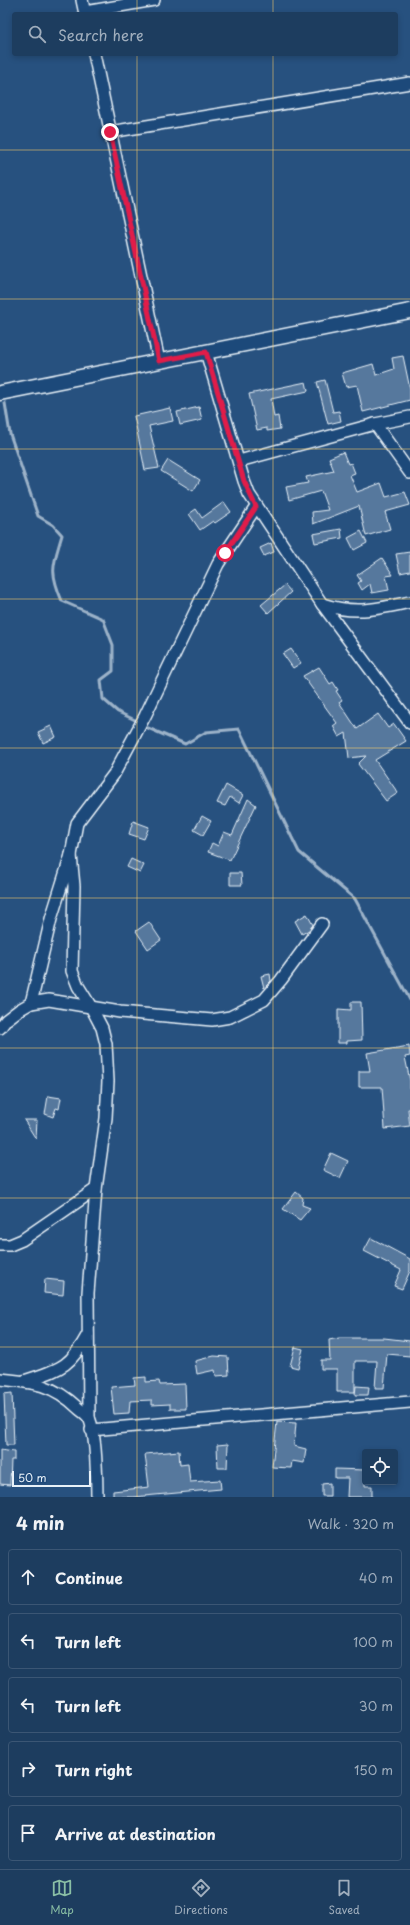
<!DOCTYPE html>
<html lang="en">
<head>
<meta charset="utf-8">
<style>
	:root { --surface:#1d3d5f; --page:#254465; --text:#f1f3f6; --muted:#a0aebd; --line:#3b5674; --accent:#8abfa5 }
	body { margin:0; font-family:"Playpen Sans",sans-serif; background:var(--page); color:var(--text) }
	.controls { position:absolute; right:12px; bottom:12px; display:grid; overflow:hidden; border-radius:4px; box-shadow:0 2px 6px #0003 }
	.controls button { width:36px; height:36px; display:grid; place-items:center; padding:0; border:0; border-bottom:1px solid var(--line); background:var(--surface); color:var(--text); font:20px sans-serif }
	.scale { position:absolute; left:12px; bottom:10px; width:79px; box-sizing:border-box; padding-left:4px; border:2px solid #e8f1f8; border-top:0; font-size:11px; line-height:14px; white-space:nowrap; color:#e8f1f8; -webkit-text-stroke:3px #1f4a7a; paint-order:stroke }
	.stop { position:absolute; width:12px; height:12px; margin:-9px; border:3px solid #e11d48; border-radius:50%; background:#fff }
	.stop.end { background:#e11d48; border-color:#fff; box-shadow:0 1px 4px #0008 }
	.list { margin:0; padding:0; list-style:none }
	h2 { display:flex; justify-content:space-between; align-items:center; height:52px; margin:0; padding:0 16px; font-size:17px }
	h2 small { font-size:13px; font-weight:400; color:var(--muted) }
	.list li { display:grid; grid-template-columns:26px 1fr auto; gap:12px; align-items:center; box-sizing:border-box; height:56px; margin:0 8px 8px; padding:0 8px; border:1px solid var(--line); border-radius:4px }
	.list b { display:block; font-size:15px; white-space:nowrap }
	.list em { font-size:13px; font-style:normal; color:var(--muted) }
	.icon { flex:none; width:22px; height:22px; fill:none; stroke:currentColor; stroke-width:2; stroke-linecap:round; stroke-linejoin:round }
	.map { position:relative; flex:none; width:410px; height:1497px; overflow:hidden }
	.search { position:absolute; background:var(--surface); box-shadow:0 2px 6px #0003; left:12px; right:12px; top:12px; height:44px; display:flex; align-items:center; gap:10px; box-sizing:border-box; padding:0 14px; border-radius:4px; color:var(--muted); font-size:15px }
	.sheet { height:372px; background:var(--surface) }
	nav { display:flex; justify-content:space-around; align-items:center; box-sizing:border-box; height:56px; border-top:1px solid var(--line); background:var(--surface); font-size:11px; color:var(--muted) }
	nav a { display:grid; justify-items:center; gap:2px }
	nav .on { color:var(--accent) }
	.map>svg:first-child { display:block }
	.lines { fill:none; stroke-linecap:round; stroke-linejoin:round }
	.stream { stroke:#9db3c9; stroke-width:3 }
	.building { fill:#57789d; stroke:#e8f1f8 }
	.minor-casing { stroke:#e8f1f8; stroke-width:14 }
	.tertiary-casing { stroke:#e8f1f8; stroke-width:17 }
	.minor { stroke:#1f4a7a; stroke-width:11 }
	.tertiary { stroke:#1f4a7a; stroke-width:14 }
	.route { stroke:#e11d48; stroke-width:5 }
	.grid { fill:none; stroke:#ffd166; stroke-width:1; stroke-opacity:0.55 }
</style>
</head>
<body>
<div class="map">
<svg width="410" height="1497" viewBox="0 0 410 1497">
	<rect width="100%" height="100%" fill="#27517f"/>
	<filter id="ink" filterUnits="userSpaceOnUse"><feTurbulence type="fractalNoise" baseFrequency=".025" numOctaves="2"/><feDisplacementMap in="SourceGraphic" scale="8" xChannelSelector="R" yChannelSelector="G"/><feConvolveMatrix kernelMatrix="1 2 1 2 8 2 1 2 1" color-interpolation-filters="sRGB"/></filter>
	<g filter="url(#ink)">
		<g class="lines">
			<g class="stream">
				<path d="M5,403L10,434L38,516L53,525L62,535C53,566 49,570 62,601L103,619L113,645V671L101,680L103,699L118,712L135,720"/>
				<path d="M148,728L185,744L206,732L239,729L299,852L355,899L410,1000"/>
			</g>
		</g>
		<g class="building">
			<path d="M403,356L410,389V400L363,412L357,385L346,387L342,373L373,364L376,375L394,369L392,358Z"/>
			<path d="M325,380L333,412L339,411L341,421L328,424L317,382Z"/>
			<path d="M306,382L308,391L271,399L274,417L278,416L280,429L267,431V428L257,430L249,394Z"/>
			<path d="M199,407L202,420L180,425L177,412Z"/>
			<path d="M170,408L173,421L149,426L159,468L145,470L134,416Z"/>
			<path d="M343,452L348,464L351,463L355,473L350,475L357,492L381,483L386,497L405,492L410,505L385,512L390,529L366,536L359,506L313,524L312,512L328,510L321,491L289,500L286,487L308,483L306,477L334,471L329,458Z"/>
			<path d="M168,460L200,480L193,491L161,471Z"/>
			<path d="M224,502L231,512L215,523L213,521L200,530L189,514L196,509L202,518Z"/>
			<path d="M341,529L342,538L315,543L313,534Z"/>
			<path d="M361,531L367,543L354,550L348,538Z"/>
			<path d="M271,543L274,552L264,556L260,548Z"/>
			<path d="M410,552V571L400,573L396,554Z"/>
			<path d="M382,558L393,575L386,576L389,590L372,593L370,584L362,590L358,583L361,581L357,575Z"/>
			<path d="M285,585L291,592L268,613L261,605Z"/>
			<path d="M291,649L301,663L293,668L283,654Z"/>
			<path d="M319,667L330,684L333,682L338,690L336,691L342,700L339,702L357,729L378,714L388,728L394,724L406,741L375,760L398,793L386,801L358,764L366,756L349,758L346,733L339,737L333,726L337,723L303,676Z"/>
			<path d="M51,726L56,737L43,743L38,732Z"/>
			<path d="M226,785L243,795L239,803L230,797L225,806L217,803Z"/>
			<path d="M248,799L256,805L230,860L208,852L212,843L218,846L224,832L232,835Z"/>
			<path d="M202,816L211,821L203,835L194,830Z"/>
			<path d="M133,821L149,827L144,839L129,834Z"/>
			<path d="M131,859L144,865L140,873L127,867Z"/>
			<path d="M230,873H241L242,885H230Z"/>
			<path d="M307,914L313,925L309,930L302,934L295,921Z"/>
			<path d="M149,922L161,940L148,949L136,931Z"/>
			<path d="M270,974L271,981L264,988L261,976Z"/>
			<path d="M351,1002H361L362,1040L347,1041V1043H338V1009L351,1010Z"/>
			<path d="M409,1046L410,1056L405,1057L410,1081V1109H408L410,1126L385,1129L382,1087H359V1071H370L367,1053Z"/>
			<path d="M48,1096L61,1098L59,1109L56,1108L53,1117L45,1114Z"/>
			<path d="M24,1120H37L36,1139Z"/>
			<path d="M331,1153L348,1161L340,1178L323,1170Z"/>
			<path d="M296,1192L303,1198L302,1205L310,1208L300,1220L283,1209Z"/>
			<path d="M371,1238L410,1259V1271L402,1289L394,1286L401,1270L364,1251Z"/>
			<path d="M45,1279L64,1281L63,1295L44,1293Z"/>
			<path d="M339,1338H384L410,1341V1356L387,1354L384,1388H375L377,1361H355V1392H337V1369H321V1360H330L329,1340Z"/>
			<path d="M295,1347L303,1349L298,1368L290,1366Z"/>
			<path d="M214,1356L228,1357L229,1375L216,1376L215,1370L197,1374L195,1361Z"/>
			<path d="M146,1377V1382L159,1381L160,1385L185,1384L186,1409H170V1404L152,1405V1400L130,1401L129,1413L114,1414L111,1387L135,1385L134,1378Z"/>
			<path d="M356,1386L369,1387L368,1395H355Z"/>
			<path d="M12,1393L14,1445H6L4,1394Z"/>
			<path d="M277,1422L296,1423L294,1446L306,1449L304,1463L292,1461L291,1468L272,1467Z"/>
			<path d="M228,1444L227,1468H218L217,1445Z"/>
			<path d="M0,1450L14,1452V1460H11L10,1485L0,1484Z"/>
			<path d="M179,1451L180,1465L188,1464L190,1482L220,1480L221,1489L133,1497H113V1491L149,1487L145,1454Z"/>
			<path d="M335,1469L365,1470V1486H372V1497H347L348,1478H335Z"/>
			<path d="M330,1483V1496H322V1484Z"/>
		</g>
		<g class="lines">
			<defs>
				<g id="minor">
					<path d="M82,0L85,14"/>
					<path d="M85,12L154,0"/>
					<path d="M94,54L159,361"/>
					<path d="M110,132L410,83"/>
					<path d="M206,352L244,481L249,494L322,604L410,723"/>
					<path d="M375,424L410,473"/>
					<path d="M239,461L375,424L410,417"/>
					<path d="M322,604C355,615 377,609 410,602"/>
					<path d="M71,855L74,886L72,971L78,986L91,1007L102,1028L106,1044L108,1081L106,1118L96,1189L88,1293L89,1418"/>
					<path d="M31,1003L51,919L71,855L77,823L114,774L145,716L218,564L256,507"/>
					<path d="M0,1028L6,1020L19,1010L31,1003L49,1000L120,1012L212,1020L230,1017L264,1000L281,980L322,924"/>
					<path d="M0,1245H10L22,1240L96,1189"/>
					<path d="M0,1379C33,1382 53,1384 78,1408C81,1411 87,1414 89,1418C96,1432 97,1480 97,1497"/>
					<path d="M24,1381C60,1369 69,1369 88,1334"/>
					<path d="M91,1430L410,1402"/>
				</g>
				<path id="tertiary" d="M0,393L410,311"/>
			</defs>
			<use href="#minor" class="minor-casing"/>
			<use href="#tertiary" class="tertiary-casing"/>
			<use href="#minor" class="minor"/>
			<use href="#tertiary" class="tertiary"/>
		</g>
	</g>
	<g class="lines" filter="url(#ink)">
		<path class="route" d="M110,132L159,361L206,352L244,481L256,507L225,553"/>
	</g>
	<path class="grid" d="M137,0V14M273,0V14M137,54V1497M273,54V1497M0,150H410M0,299H410M0,449H410M0,599H410M0,748H410M0,898H410M0,1048H410M0,1198H410M0,1347H410"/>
</svg>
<div class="controls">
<button><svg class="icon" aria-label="locate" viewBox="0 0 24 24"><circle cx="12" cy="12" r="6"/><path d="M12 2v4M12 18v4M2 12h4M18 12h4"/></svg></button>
</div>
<div class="scale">50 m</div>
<div class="stop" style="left:225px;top:553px"></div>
<div class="stop end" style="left:110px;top:132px"></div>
<div class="search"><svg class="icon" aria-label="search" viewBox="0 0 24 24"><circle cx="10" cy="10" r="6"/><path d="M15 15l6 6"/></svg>Search here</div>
</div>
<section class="sheet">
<h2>4 min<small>Walk · 320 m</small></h2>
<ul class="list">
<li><svg class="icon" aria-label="ahead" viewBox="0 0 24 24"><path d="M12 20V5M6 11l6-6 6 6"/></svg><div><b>Continue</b></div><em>40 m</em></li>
<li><svg class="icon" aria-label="left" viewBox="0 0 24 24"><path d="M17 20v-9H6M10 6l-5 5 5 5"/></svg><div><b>Turn left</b></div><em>100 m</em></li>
<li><svg class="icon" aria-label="left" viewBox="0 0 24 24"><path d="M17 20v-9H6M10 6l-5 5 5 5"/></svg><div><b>Turn left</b></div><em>30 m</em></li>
<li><svg class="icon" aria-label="right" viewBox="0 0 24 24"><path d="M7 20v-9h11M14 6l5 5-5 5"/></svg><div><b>Turn right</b></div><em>150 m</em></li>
<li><svg class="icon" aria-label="arrive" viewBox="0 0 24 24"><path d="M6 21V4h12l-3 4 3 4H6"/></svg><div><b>Arrive at destination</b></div></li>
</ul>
</section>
<nav>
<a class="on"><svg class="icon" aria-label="map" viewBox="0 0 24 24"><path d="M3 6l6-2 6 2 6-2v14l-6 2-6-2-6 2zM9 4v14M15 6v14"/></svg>Map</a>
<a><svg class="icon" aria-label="directions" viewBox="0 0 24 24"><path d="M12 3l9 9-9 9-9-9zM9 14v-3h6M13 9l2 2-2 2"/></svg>Directions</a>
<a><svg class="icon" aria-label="saved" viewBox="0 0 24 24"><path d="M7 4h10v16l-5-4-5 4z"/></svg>Saved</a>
</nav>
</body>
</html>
